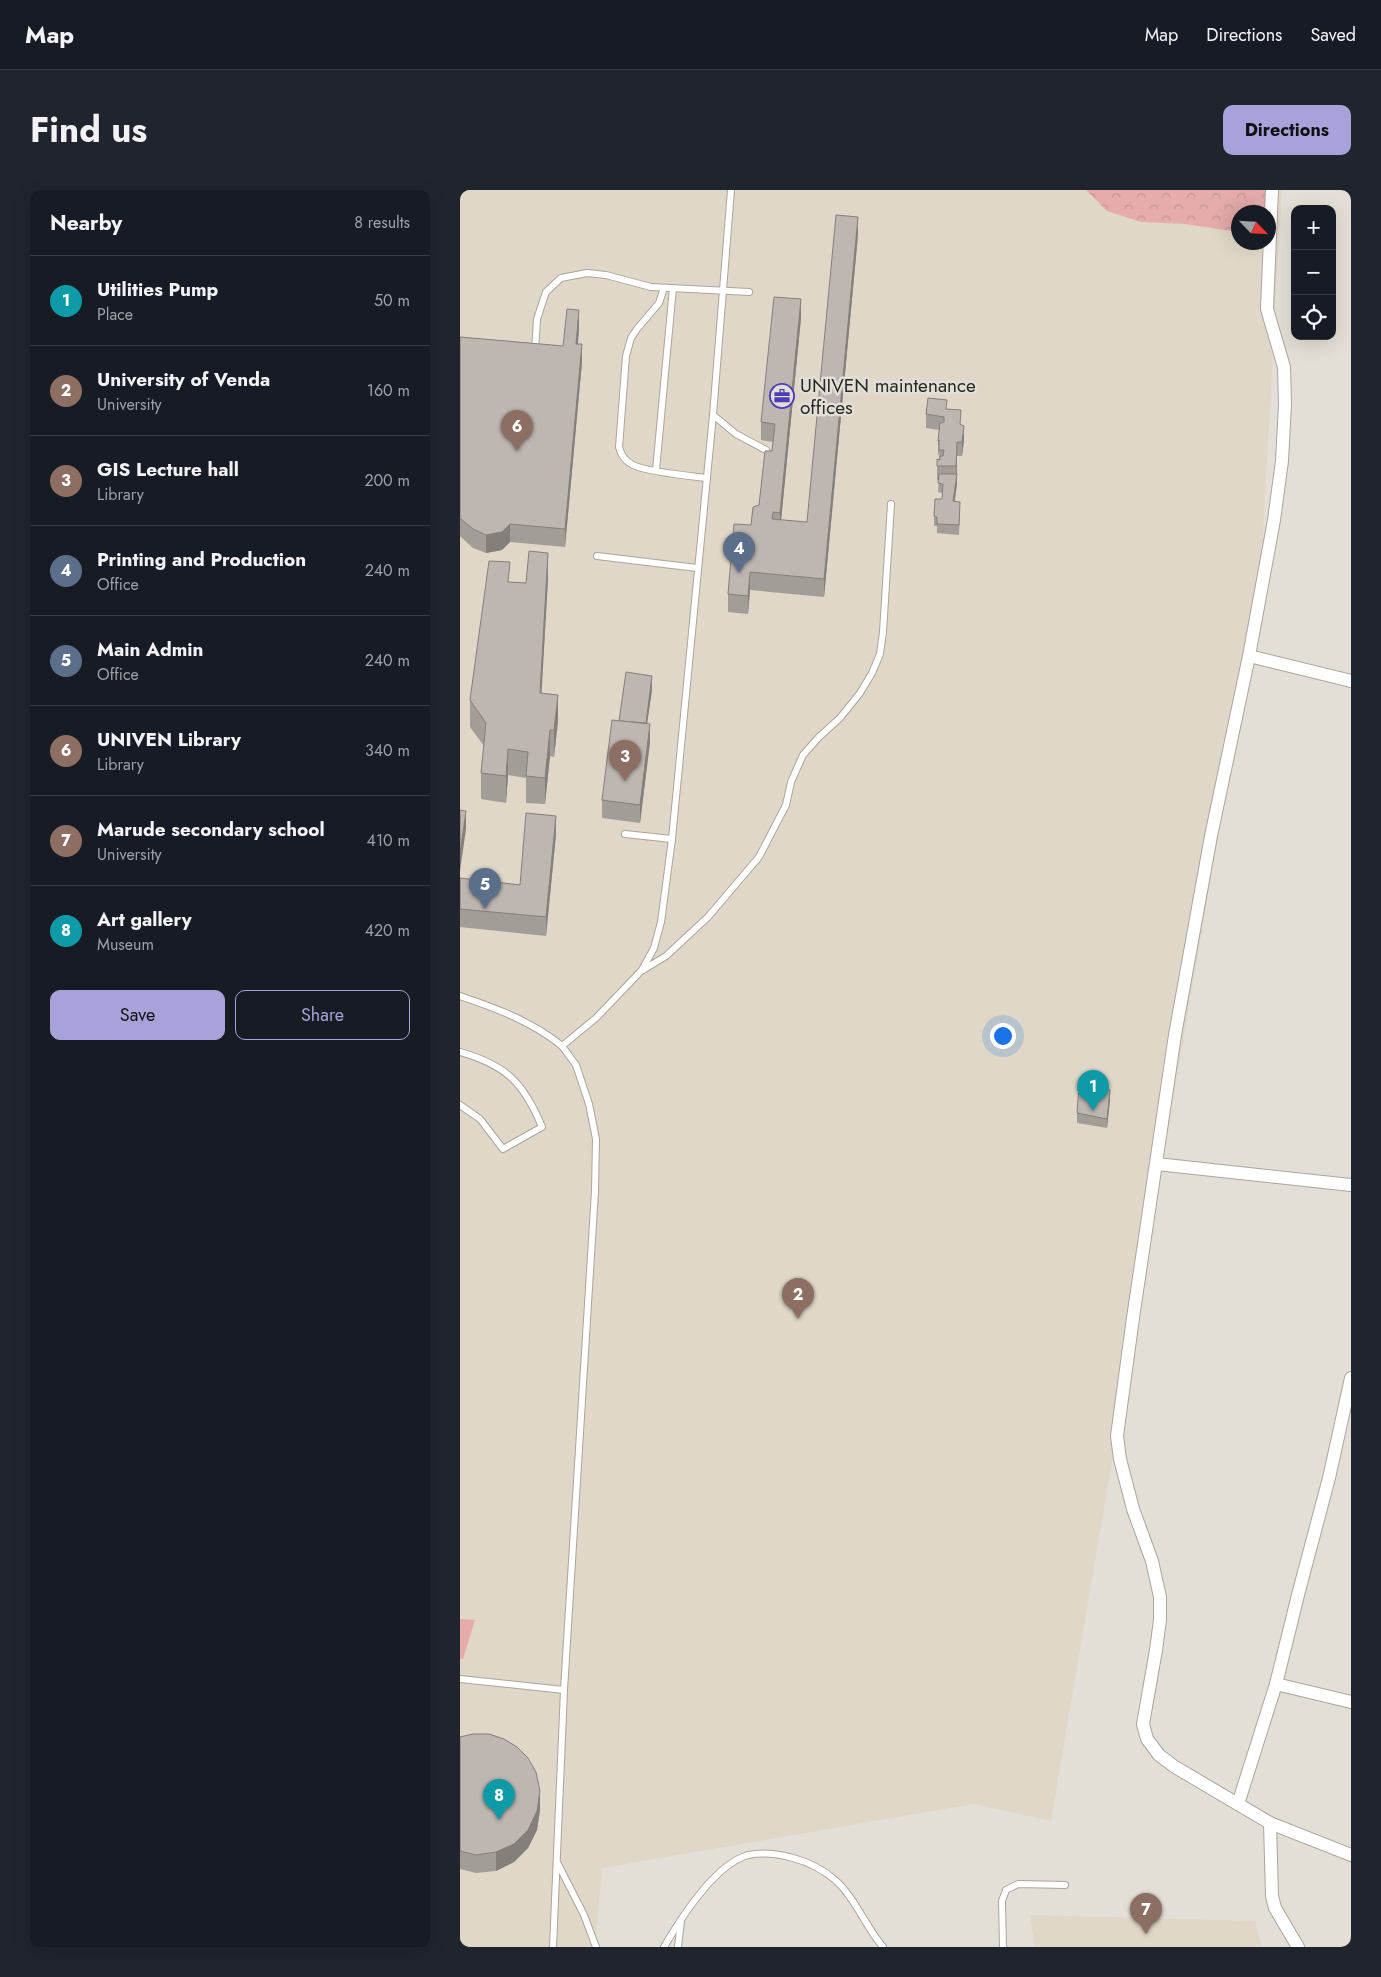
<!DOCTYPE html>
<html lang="en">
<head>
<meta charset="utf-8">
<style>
	:root { --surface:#171b24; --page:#20242c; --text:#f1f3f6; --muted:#9ea1a6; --line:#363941; --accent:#a7a2d9 }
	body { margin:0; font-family:Jost,sans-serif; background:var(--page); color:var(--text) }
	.controls { position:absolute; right:15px; top:15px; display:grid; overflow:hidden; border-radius:10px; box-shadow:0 5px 20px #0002 }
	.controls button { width:45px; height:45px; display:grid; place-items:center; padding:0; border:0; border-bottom:1px solid var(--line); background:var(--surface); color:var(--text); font:25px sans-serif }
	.compass { position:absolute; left:771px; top:15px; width:45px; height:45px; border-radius:50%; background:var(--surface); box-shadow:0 5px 20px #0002; rotate:115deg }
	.you { position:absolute; left:542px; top:845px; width:18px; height:18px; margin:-12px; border:4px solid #fff; border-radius:50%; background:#1a73e8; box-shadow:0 0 0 8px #1a73e833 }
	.badge { display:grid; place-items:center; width:32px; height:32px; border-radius:50%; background:var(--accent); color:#fff; font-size:16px; font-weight:700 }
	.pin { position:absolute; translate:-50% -41px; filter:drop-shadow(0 1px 2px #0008) }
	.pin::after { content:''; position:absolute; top:26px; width:18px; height:15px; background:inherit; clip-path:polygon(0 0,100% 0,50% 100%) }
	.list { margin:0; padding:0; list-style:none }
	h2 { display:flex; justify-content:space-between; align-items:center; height:65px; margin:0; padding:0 20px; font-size:21px }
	h2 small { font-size:16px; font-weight:400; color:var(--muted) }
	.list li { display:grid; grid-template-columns:32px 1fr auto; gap:15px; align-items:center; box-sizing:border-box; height:90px; padding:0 20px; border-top:1px solid var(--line) }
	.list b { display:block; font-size:19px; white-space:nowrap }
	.list p { margin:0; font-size:16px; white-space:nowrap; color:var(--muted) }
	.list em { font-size:16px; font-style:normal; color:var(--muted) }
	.actions { display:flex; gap:10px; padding:15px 20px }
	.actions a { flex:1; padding:11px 0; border:1px solid var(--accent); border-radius:10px; text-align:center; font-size:18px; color:var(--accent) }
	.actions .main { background:var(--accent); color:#111 }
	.icon { flex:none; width:28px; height:28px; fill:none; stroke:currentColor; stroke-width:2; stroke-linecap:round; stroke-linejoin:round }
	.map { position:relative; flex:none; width:891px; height:1757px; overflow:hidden; border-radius:10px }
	header { display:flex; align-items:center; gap:30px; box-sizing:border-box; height:70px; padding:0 25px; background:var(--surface); border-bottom:1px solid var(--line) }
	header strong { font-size:24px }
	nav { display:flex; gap:28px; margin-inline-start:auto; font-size:18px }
	.intro { display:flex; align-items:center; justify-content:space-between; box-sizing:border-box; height:120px; padding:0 30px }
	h1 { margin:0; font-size:35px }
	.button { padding:12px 22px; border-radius:10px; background:var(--accent); color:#111; font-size:18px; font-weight:700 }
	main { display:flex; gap:30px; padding:0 30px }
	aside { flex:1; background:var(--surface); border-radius:10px; box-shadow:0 5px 20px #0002 }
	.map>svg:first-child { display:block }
	.built { fill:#dfd7c7; fill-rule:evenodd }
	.forest { fill:url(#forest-crowns) }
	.garden { fill:#e6acac }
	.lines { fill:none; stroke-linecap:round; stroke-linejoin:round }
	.service-casing { stroke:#aaa59e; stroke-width:8 }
	.minor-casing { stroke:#aaa59e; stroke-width:14 }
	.service { stroke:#fff; stroke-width:6 }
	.minor { stroke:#fff; stroke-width:12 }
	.wall { fill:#a39d98 }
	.shaded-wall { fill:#857f7c }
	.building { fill:#beb6b1; stroke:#857f7c }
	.labels { text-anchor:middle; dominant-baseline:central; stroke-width:5; stroke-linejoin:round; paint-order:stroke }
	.poi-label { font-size:19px; fill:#2a2825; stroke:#e3dfd7; text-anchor:start }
</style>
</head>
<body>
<header>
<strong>Map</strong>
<nav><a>Map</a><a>Directions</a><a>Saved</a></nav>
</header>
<div class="intro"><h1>Find us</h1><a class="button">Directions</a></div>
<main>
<aside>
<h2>Nearby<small>8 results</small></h2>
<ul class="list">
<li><span class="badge" style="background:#0f9aa8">1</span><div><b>Utilities Pump</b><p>Place</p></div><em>50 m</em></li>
<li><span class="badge" style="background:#8d6e63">2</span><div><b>University of Venda</b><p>University</p></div><em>160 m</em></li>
<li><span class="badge" style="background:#8d6e63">3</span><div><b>GIS Lecture hall</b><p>Library</p></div><em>200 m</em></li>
<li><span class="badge" style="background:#5c6f8a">4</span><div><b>Printing and Production</b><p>Office</p></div><em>240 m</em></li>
<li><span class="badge" style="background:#5c6f8a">5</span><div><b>Main Admin</b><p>Office</p></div><em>240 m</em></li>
<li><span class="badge" style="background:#8d6e63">6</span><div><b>UNIVEN Library</b><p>Library</p></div><em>340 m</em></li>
<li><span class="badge" style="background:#8d6e63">7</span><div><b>Marude secondary school</b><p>University</p></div><em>410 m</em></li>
<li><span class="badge" style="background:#0f9aa8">8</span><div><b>Art gallery</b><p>Museum</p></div><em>420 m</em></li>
</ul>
<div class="actions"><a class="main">Save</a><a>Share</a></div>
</aside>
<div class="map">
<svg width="891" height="1757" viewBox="0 0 891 1757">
	<defs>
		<pattern id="forest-crowns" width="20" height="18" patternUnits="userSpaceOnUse" patternTransform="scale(1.25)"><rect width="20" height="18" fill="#e6acac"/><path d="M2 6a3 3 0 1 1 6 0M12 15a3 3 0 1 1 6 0" fill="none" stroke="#c59494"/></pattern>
	</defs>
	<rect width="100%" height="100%" fill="#e3dfd7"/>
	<g class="built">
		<path d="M0,0H822L800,398L591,1631L514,1614L142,1678L135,1757H0ZM778,22H808V52H778Z"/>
		<path d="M570,1725L795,1731L802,1757H575Z"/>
	</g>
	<path class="forest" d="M626,0H812L808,22H778V42L725,34L681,32L647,21Z"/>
	<path class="garden" d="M0,1429L15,1430L3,1469H0Z"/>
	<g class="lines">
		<defs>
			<g id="service">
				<path d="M204,98L199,113L177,139L171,148L166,166L159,257C161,266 165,271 173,275C187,282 230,286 247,288"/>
				<path d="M75,161L77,129L86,102L101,88L127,83L146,85L191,97L289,102"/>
				<path d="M253,225L276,244L306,260"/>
				<path d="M196,280L213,98"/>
				<path d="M137,366L237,378"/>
				<path d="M165,644L212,649"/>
				<path d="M183,780L206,766L248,727L299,667L326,615L331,592L343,565L359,547L380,528L400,503L412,483L420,464L423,442L431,314"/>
				<path d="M0,806C36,818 73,832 102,856"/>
				<path d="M0,862C46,875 64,893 82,937L43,959L20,929L0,915"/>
				<path d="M0,1489L104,1500"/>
				<path d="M98,1674L124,1725L136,1757"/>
				<path d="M93,1757L104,1500L135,1001L136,949L129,914L116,875L102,856L136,828L182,780L194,758L201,732L212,649L253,225L271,0"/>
				<path d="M204,1757C221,1728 254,1675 288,1665C303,1662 319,1664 333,1668C348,1672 362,1679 374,1689C395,1707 405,1736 423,1757"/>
				<path d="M218,1757L221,1731"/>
				<path d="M543,1757L542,1711L546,1700L558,1694L605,1695"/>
			</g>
			<g id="minor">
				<path d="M812,0L807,119L824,177L825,214L822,271L814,330L789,466L751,646L715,845L673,1128L657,1246L660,1269L673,1319L692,1371L700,1407V1430L696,1460L683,1534L687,1549L699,1565L715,1577L810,1633L891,1665"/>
				<path d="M789,466L891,491"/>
				<path d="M697,974L891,995"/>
				<path d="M816,1494L891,1512"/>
				<path d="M778,1614L816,1494L839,1401L869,1288L891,1188"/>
				<path d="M810,1633L812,1706L815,1718L838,1757"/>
			</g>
		</defs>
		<use href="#service" class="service-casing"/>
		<use href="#minor" class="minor-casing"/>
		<use href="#service" class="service"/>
		<use href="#minor" class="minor"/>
	</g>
	<g class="wall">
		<path d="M398,45L364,407L290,400L288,424L268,422V404L291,335L299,315L312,261L313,252L301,250V232L341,128L321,330L347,332Z"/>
		<path d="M119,139L118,154L122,172L105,357L50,352L42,360L26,363L13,358L1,347H0V147L103,156Z"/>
		<path d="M487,219L501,235L504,250L502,266H497V294L495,311L500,321L499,345L477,343V336H474V326L482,309V303L478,302L479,290H477V276L479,270V264L478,265V251L479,240L466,238V224Z"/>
		<path d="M88,389L81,503L98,531L94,567L90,566L85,614L66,613V588L48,585L46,613L21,609V583L24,556L10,537V510L50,392L66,393Z"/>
		<path d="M192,500L187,533L190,552L180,633L142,628V610L159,531Z"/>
		<path d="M96,644L86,746L0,737V688L60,695Z"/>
		<path d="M650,910L647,938L617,933V923Z"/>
		<path d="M0,1547L80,1620L77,1640L68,1658L54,1672L36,1681L16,1683L0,1679Z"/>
	</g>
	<g class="shaded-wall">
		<path d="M398,27V45L364,407V389Z"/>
		<path d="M341,109V128L320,341V323Z"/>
		<path d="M119,120V139L116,172V154Z"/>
		<path d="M122,154V172L105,357V339Z"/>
		<path d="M504,236V250L502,266V252Z"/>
		<path d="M497,252V294L493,320V311L496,287Z"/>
		<path d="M50,334V352L42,360L26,363V345Z"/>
		<path d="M88,363V389L80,530V503Z"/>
		<path d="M290,382V400L288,424V406Z"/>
		<path d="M192,486V500L185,548V534Z"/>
		<path d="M98,505V531L94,567V540Z"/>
		<path d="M190,534V552L180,633V615Z"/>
		<path d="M90,540V566L85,614V588Z"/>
		<path d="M48,559V585L46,613V586Z"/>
		<path d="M6,621V639L0,681V663Z"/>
		<path d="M96,626V644L86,746V727Z"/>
		<path d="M650,900V910L647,938V929Z"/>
		<path d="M80,1601V1620L77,1640L68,1658L54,1672L36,1681V1662Z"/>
	</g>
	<g class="building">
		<path d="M376,25L398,27L364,389L290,382L288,406L268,404L274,334L291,335L293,317L299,315L305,261H312L315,234L301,232L314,107L341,109L320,323L313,322L312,329L347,332Z"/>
		<path d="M107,119L119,120L116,154H122L105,339L50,334L42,342L26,345L13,339L1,329H0V147L103,156Z"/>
		<path d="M468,208L487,210L486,219L501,220L500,234L504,236L502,252H497L496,276H477V269L480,270V266H483L484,260H479V250L478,251L480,233L484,232V227L466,224Z"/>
		<path d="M479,284H497L493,311L500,312L499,335L477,334V327L474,326L475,309H482L483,294L478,293Z"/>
		<path d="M69,361L88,363L80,503L98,505L94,540H90L85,588L66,586L68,562L48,559L46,586L21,583L26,533L10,510L29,371L50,372L48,392L66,393Z"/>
		<path d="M166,482L192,486L186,533L159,531Z"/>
		<path d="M152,530L190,534L180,615L142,610Z"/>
		<path d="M0,620L6,621L0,663Z"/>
		<path d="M66,623L96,626L86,727L0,719V688L60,695Z"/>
		<path d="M619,897L650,900L647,929L617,923Z"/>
		<path d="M13,1544H29L44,1549L57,1557L68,1568L76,1582L80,1601L77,1621L68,1640L54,1654L36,1662L16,1665L0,1661V1547Z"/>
	</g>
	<defs>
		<symbol id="office-ring" viewBox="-11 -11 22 22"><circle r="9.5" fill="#e3dfd7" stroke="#4d3eb5" stroke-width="1.5"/><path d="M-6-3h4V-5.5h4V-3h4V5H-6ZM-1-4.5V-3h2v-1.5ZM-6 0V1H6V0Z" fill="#4d3eb5"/></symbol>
	</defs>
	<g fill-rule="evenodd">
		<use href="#office-ring" x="308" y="192" width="28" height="28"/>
	</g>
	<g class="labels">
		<g class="poi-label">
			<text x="340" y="195">UNIVEN maintenance<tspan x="340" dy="22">offices</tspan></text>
		</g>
	</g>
</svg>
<div class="controls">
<button>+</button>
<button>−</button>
<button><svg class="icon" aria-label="locate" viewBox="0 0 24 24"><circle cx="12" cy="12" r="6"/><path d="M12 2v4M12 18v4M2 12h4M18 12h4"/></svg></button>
</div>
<svg class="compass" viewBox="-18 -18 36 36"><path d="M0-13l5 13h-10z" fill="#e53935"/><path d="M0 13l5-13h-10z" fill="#9ea1a6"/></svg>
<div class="you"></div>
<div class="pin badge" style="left:633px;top:921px;background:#0f9aa8">1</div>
<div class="pin badge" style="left:338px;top:1129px;background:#8d6e63">2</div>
<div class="pin badge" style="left:165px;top:591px;background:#8d6e63">3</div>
<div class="pin badge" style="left:279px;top:383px;background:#5c6f8a">4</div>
<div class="pin badge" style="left:25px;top:719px;background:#5c6f8a">5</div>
<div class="pin badge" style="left:57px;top:261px;background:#8d6e63">6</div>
<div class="pin badge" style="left:686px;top:1744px;background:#8d6e63">7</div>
<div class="pin badge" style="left:39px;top:1630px;background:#0f9aa8">8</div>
</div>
</main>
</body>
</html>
